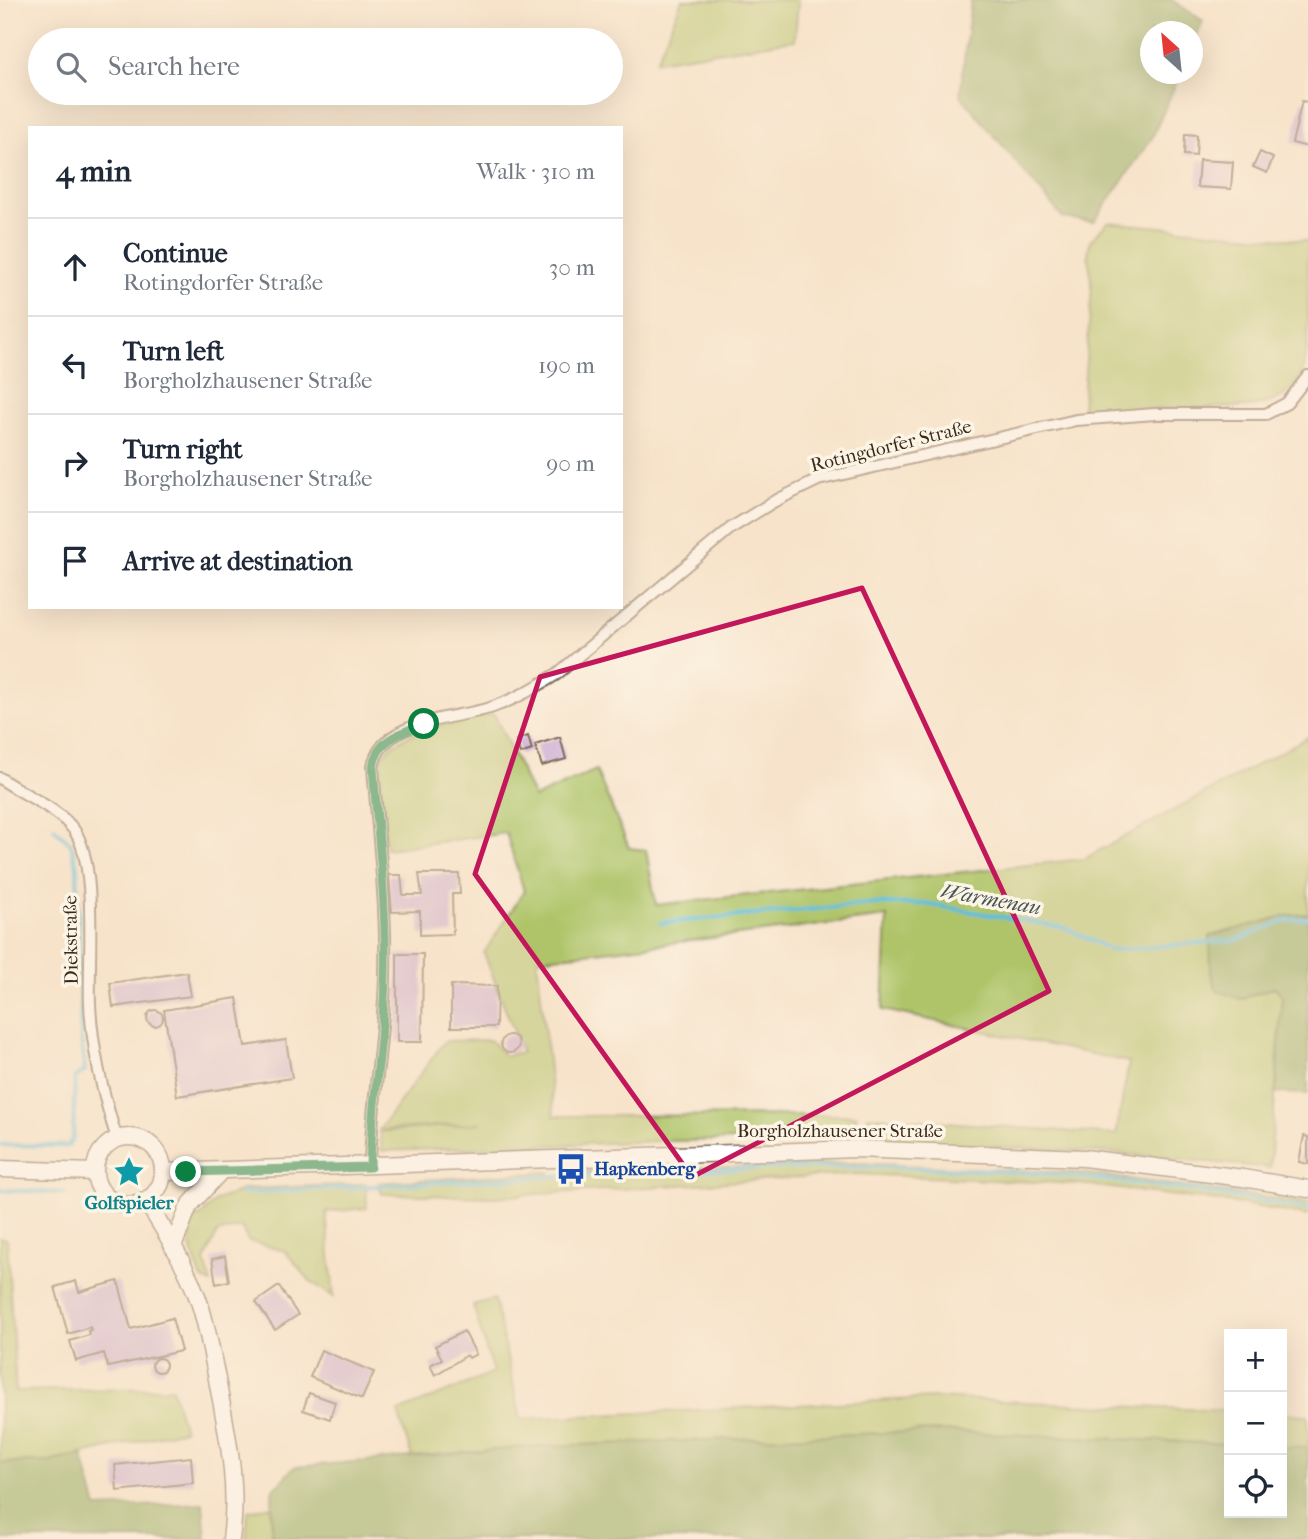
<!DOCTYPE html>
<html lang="en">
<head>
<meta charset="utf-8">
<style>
	:root { --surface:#fff; --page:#f2f2f3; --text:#1f2937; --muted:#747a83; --line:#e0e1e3 }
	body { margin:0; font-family:"IM FELL French Canon",serif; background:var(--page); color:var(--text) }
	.controls { position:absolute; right:21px; bottom:21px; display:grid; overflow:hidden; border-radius:0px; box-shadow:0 7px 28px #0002 }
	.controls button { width:63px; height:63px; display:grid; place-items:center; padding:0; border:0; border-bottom:2px solid var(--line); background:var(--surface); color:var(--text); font:35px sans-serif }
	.compass { position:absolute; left:1140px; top:21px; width:63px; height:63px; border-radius:50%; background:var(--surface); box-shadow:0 7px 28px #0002; rotate:333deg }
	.stop { position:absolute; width:21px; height:21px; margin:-16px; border:5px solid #0b8043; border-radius:50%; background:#fff }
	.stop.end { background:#0b8043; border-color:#fff; box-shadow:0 2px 7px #0008 }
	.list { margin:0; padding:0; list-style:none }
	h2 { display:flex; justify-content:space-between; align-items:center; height:91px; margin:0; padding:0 28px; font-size:30px }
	h2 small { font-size:23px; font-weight:400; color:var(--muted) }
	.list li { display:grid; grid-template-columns:46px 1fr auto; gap:21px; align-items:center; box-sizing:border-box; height:98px; padding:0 28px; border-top:2px solid var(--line) }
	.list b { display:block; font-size:26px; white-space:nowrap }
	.list p { margin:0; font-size:23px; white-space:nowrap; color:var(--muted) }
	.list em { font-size:23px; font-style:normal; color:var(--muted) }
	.icon { flex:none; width:38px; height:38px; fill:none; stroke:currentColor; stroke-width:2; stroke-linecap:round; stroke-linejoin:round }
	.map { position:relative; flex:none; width:1308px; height:1539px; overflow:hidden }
	.search { position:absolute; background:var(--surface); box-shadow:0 7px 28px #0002; left:28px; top:28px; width:595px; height:77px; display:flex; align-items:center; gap:18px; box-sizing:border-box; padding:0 24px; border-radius:38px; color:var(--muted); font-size:26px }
	.panel { position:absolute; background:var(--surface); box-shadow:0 7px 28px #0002; left:28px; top:126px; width:595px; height:483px; border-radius:0px }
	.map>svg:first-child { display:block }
	.green { fill:#afc469; stroke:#757744; stroke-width:2 }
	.forest { fill:#8baa5d; stroke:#636a3e; stroke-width:2 }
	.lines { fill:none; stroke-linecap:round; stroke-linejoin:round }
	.stream { stroke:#5ebedc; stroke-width:4.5 }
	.building { fill:#cbabd5 }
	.street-casing { stroke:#7d6b5b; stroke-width:14 }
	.secondary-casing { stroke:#7d6b5b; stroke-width:19 }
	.street { stroke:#fff; stroke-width:10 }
	.secondary { stroke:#fff; stroke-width:16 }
	.route { stroke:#0b8043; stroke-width:9 }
	.marked { fill:none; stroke:#c2185b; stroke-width:5; stroke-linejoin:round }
	.labels { text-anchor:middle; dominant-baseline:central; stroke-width:7; stroke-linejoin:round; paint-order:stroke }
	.street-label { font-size:19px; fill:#3b2a1e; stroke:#fcf5e5 }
	.transit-label { font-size:19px; font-weight:bold; fill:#164399; stroke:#fcf5e5; text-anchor:start }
	.culture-label { font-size:19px; font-weight:bold; fill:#0d838f; stroke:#fcf5e5 }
	.water-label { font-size:21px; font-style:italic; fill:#465657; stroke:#fcf5e5 }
</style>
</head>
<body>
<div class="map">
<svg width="1308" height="1539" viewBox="0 0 1308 1539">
	<rect width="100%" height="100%" fill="#fcf5e5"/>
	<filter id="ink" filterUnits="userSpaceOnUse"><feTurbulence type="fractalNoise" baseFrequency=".0143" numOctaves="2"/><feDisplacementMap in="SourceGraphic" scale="14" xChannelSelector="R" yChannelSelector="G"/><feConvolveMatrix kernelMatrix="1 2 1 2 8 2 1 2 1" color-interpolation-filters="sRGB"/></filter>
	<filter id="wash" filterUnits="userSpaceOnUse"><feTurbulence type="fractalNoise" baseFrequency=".00686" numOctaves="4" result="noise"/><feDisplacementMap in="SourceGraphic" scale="28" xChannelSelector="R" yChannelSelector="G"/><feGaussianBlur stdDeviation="1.57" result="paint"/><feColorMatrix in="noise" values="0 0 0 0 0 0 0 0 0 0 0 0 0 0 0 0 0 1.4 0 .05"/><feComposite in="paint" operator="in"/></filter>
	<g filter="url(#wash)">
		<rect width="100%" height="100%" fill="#f7e3cb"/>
		<g class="green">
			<path d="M682,0H798L795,40L656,61Z"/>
			<path d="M1108,222L1308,241C1308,266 1308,292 1308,317C1308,367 1307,398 1249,407L1082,411L1092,286L1088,255L1090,241Z"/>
			<path d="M494,714L534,798L596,770L629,848L646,850L656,905L1084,859L1308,737V914L1285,916L1210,937L1241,999L1275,987L1282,996L1270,1168L1113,1153L865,1139L868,1116L1116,1135L1129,1062L883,1010L887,917L537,959L554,1116L857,1115L850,1139L664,1141L382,1151L380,1132L481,1123L379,1130L445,1041L490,1040L505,1056L522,1052L484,953L524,891L506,833L386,849C384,825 375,786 380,763C387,730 466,720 494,714Z"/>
			<path d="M854,1163L1081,1173L1308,1203V1216L1242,1204L1079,1184L856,1174L492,1197L382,1194L379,1183L549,1172L553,1177L566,1176L571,1172Z"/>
			<path d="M366,1184L367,1208L326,1212L334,1297L310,1281L285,1251L248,1241L241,1227L217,1233L205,1260L211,1283L202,1279C193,1257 186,1239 193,1215L200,1217L216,1200L245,1189Z"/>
			<path d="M0,1238L7,1239L16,1391L172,1388L184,1430L49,1462L0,1463Z"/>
			<path d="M494,1299L521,1419L934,1398L1229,1411V1444L936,1431L528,1447L412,1457L398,1412L493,1373L473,1305Z"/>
			<path d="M1282,1414L1308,1415V1448L1282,1447Z"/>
			<path d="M271,1506L272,1539H246L248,1511Z"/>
		</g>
		<g class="forest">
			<path d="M971,0H1172L1203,21L1193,46L1192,32H1150V74H1180L1152,138L1094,222L1063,218L960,95Z"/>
			<path d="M1308,914V1094L1276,1093L1282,996L1275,987L1241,999L1217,991L1211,974L1210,936L1285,916Z"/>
			<path d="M936,1431L1229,1444V1513H1282V1447L1308,1448V1539H272V1491L294,1467L528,1447Z"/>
			<path d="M82,1454L97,1508L203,1503L206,1539H0V1463L49,1462Z"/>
		</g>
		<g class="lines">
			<g class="stream">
				<path d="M661,923L871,904H927L1066,928L1111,950L1237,940L1286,920L1308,918"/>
				<path d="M0,1145L68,1146L73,1137L75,1077L85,1071L81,1040L77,867L71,844L54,828"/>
				<path d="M0,1190L64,1193"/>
				<path d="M241,1193C445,1183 649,1168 853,1167C1005,1166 1159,1182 1308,1209"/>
			</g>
		</g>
		<g id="blocks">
			<g class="building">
				<path d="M1302,101L1308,102V147L1292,143Z"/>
				<path d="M1185,134L1197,135L1196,156L1184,155Z"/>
				<path d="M1260,152L1273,158L1267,173L1253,167Z"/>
				<path d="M1199,160L1233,162L1231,189L1197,187Z"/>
				<path d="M528,736L532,750L520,754L516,740Z"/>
				<path d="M560,737L566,759L542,766L535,745Z"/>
				<path d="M419,874H459L460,894H452L453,934L420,935V911L392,912L389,875H401L403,895H422Z"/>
				<path d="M397,954H423L422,1042H397Z"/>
				<path d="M187,972L191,996L113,1007L110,983Z"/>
				<path d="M451,985L497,986L496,1027H451Z"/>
				<path d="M237,998L245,1046L286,1040L292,1078L177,1096L164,1010Z"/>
				<circle cx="155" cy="1018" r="8"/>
				<circle cx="510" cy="1044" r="9"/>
				<path d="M1304,1136L1308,1137V1164L1299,1162Z"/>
				<path d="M225,1256L229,1281L216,1284L212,1259Z"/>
				<path d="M76,1281L79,1292L118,1281L131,1329L172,1318L181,1351L108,1367L104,1353L76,1361L70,1341L89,1335L88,1331L91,1330L90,1327L68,1334L55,1287Z"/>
				<path d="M279,1286L298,1315L275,1330L256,1302Z"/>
				<path d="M464,1331L476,1354L469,1358L467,1355L435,1375L430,1365L442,1359L435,1346Z"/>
				<path d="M321,1350L374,1372L362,1399L310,1377Z"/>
				<circle cx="159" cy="1365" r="7"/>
				<path d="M309,1393L335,1402L330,1419L303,1410Z"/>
				<path d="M191,1457L193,1483L117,1491L115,1465Z"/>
			</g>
		</g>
	</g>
	<g filter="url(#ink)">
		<use href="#blocks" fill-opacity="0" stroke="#7d6b5b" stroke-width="2"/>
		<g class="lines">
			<defs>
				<g id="street">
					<path d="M0,778C23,795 57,807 74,830C98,863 88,961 90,1004C92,1050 103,1095 117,1139"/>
					<path d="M370,1167C371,1103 384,1040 385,976C387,906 378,836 373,767C381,718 456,720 493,707C516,699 536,687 557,674L731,528L773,502L818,480L1076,420L1155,414H1266L1287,403L1308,376"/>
				</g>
				<g id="secondary">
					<circle cx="129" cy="1171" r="34"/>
					<path d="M0,1169L95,1172"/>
					<path d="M163,1172L856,1149L1084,1158L1243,1178L1308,1189"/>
					<path d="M146,1201C165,1231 184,1262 197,1296C207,1322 211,1351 217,1379C227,1434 239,1484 231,1539"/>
					<path d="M173,1247L189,1206L220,1172"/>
				</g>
			</defs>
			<use href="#street" class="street-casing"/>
			<use href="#secondary" class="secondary-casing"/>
			<use href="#street" class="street"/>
			<use href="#secondary" class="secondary"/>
		</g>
	</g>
	<g class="lines" filter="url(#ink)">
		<path class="route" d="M186,1172L370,1167C371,1103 384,1040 385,976C387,906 378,836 373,767C377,739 401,733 424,724"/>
	</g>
	<path d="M0 0H1308V1539H0ZM862,588L1049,991L692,1177L475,874L540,677Z" fill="#f7e3cb" fill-opacity=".55" fill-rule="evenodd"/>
	<path class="marked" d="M862,588L1049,991L692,1177L475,874L540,677Z"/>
	<defs>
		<symbol id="bus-bare" viewBox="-9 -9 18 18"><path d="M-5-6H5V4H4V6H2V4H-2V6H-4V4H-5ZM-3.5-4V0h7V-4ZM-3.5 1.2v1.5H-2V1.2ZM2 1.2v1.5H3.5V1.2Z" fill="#1a4fb4" stroke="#fcf5e5" stroke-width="2.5" paint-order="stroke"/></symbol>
		<symbol id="sight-bare" viewBox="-9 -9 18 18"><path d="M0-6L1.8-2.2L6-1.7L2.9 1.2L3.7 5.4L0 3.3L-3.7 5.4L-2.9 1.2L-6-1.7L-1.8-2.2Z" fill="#0f9aa8" stroke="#fcf5e5" stroke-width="2.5" paint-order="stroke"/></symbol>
	</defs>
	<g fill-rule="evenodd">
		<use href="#bus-bare" x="549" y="1147" width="44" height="44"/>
		<use href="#sight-bare" x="107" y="1150" width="44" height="44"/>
	</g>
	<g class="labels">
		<g class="street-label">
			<text transform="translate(891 446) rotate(-14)">Rotingdorfer Straße</text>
			<text transform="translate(71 940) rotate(-91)">Diekstraße</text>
			<text x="840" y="1131">Borgholzhausener Straße</text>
		</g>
		<g class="transit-label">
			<text x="594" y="1169">Hapkenberg</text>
		</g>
		<g class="culture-label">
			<text x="129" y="1203">Golfspieler</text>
		</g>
		<g class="water-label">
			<text transform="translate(991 899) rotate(10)">Warmenau</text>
		</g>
	</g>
</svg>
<div class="controls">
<button>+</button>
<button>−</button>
<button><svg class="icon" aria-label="locate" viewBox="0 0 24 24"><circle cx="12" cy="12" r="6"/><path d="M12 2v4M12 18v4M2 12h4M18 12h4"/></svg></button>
</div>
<svg class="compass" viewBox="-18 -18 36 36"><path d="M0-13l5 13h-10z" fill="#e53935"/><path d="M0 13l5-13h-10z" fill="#747a83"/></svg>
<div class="stop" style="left:424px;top:724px"></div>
<div class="stop end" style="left:186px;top:1172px"></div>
<div class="search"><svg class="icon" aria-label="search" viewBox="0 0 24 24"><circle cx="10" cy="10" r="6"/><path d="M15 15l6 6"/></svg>Search here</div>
<section class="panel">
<h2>4 min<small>Walk · 310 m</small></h2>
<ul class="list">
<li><svg class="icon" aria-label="ahead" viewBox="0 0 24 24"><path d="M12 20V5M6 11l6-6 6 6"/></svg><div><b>Continue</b><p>Rotingdorfer Straße</p></div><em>30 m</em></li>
<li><svg class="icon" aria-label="left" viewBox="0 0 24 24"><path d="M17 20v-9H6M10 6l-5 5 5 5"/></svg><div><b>Turn left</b><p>Borgholzhausener Straße</p></div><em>190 m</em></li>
<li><svg class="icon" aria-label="right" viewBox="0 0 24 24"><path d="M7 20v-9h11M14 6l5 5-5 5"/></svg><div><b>Turn right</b><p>Borgholzhausener Straße</p></div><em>90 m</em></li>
<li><svg class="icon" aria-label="arrive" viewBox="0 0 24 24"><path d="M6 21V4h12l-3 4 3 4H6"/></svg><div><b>Arrive at destination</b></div></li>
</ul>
</section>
</div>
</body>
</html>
